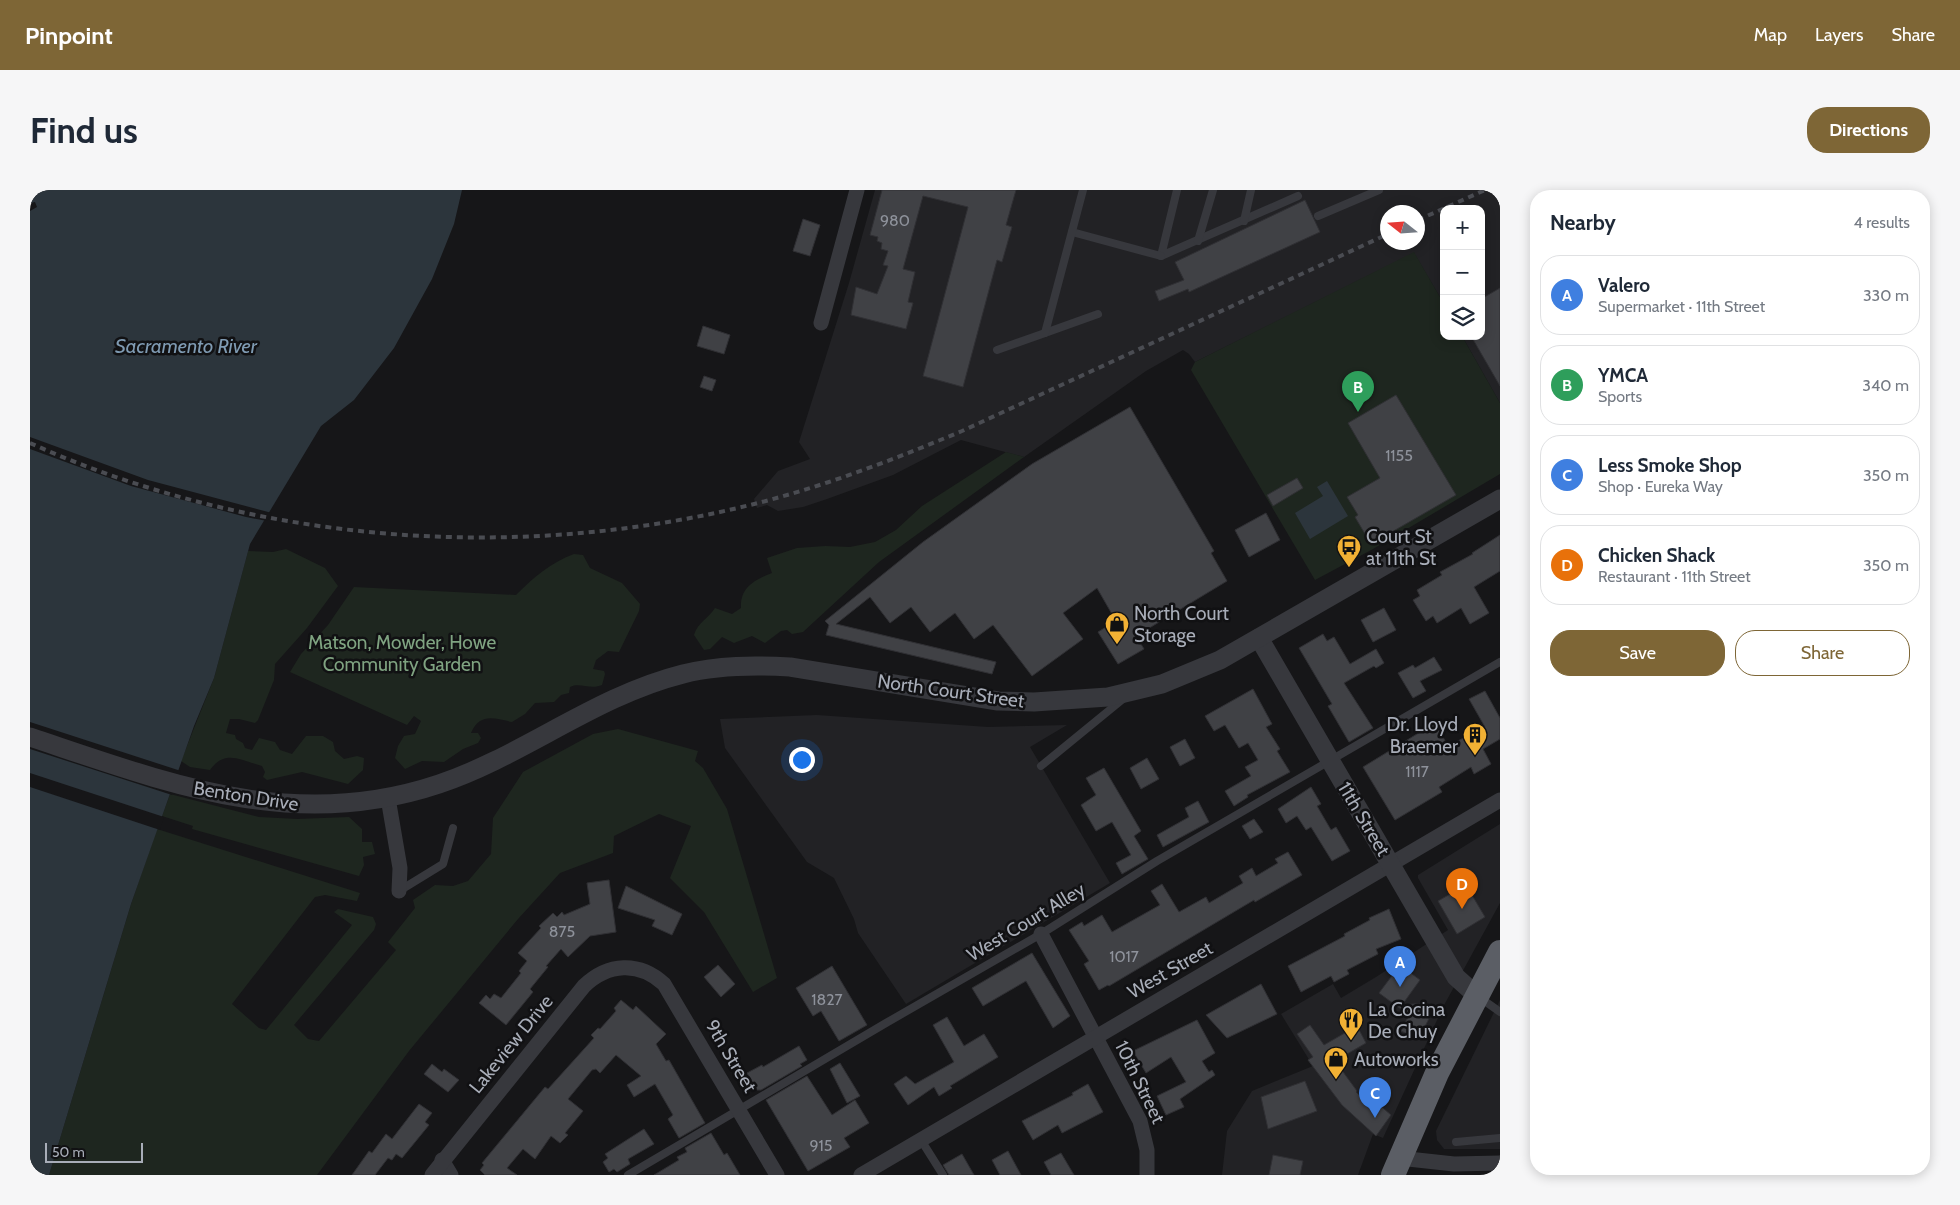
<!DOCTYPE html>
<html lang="en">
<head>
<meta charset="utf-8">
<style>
	:root { --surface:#fff; --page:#f6f6f7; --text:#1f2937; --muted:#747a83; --line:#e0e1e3; --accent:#7e6636 }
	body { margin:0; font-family:Cabin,sans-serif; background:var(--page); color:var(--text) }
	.controls { position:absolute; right:15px; top:15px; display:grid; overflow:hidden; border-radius:10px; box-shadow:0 2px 12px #0003 }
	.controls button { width:45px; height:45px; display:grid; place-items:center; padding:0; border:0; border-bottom:1px solid var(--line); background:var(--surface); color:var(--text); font:25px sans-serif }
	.compass { position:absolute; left:1350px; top:15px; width:45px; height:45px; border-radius:50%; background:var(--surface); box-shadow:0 2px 12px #0003; rotate:287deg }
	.scale { position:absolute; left:15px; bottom:12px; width:98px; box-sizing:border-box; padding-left:5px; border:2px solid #a8adb8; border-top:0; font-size:14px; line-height:18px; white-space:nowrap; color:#a8adb8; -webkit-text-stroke:4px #111113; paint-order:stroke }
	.you { position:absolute; left:771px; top:569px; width:18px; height:18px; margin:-12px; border:4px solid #fff; border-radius:50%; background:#1a73e8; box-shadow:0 0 0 8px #1a73e833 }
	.badge { display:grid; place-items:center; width:32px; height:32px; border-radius:50%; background:var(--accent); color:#fff; font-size:16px; font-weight:700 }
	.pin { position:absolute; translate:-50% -41px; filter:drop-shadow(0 1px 2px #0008) }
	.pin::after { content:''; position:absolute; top:26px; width:18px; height:15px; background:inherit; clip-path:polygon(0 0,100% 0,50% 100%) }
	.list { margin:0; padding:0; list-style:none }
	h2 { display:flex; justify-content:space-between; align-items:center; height:65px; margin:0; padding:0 20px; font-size:21px }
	h2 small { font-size:16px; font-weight:400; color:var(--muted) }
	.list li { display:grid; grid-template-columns:32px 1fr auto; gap:15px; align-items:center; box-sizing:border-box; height:80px; margin:0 10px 10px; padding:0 10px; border:1px solid var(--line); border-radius:20px }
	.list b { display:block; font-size:19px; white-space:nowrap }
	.list p { margin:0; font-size:16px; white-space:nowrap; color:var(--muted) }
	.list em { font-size:16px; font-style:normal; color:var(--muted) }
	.actions { display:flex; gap:10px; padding:15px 20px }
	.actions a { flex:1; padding:11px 0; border:1px solid var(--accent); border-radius:20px; text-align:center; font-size:18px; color:var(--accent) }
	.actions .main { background:var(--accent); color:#fff }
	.icon { flex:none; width:28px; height:28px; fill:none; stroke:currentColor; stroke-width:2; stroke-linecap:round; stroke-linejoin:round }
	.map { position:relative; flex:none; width:1470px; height:985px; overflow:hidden; border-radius:20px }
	header { display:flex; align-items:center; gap:30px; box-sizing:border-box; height:70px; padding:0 25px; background:var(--accent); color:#fff }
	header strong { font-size:24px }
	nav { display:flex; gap:28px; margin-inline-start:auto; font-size:18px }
	.intro { display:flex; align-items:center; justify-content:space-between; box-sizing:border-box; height:120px; padding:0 30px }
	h1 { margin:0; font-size:35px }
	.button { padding:12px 22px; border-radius:20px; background:var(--accent); color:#fff; font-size:18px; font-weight:700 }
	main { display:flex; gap:30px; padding:0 30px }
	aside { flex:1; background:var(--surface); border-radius:20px; box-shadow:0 2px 12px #0003 }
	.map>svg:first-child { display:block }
	.built { fill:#222225; fill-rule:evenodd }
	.green { fill:#1e261f }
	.water { fill:#2c353c }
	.pier { fill:#161618 }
	.building { fill:#404145; stroke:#303034 }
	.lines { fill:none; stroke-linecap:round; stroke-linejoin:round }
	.service { stroke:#37383d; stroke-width:8 }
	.minor { stroke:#37383d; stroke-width:15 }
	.tertiary { stroke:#37383d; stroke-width:19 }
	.trunk { stroke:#5b5e65; stroke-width:24 }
	.rail { stroke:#4a4c52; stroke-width:4; stroke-dasharray:6 5; stroke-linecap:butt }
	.labels { text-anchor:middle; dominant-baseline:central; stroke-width:5; stroke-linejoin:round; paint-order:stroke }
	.number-label { font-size:16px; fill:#8e929b }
	.poi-label { font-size:19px; fill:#a8adb8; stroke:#111113; text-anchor:start }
	.park-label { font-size:19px; fill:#7fa381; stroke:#111113 }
	.street-label { font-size:19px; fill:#a8adb8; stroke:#111113 }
	.water-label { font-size:20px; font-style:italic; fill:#7f9bb3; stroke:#111113 }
</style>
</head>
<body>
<header>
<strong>Pinpoint</strong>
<nav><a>Map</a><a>Layers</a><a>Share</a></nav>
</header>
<div class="intro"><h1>Find us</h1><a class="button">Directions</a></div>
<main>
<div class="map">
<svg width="1470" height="985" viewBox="0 0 1470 985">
	<rect width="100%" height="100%" fill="#161618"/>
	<g class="built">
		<path d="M845,0H1470V213L1432,146H1451V19H1414V114L1384,63L1165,172L1159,164L1153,160L1116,181L994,267L931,250L863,285L797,309L773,317L748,321L737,315L727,318L724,309L748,281L780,269L769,252L819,93ZM1358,22H1388V52H1358Z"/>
		<path d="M787,525L958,537L1037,535L1000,557L1080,693L876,814L828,743L824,729L804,688L777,672L695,558L690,529Z"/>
		<path d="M1470,634V713L1413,817L1353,948L1343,944L1328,985H1192L1197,941L1222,901L1283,876L1251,824L1303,794L1311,808L1346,787L1418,740L1388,688V685Z"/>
		<path d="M1470,810V959H1414L1407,950L1406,941Z"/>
	</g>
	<g class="green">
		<path d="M1384,62L1414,114V146H1432L1470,213V284L1343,359L1285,390L1161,180L1165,172Z"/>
		<path d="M976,262L994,267L849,372L773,442L762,444L757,440L751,441L735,453L722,446L704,453L692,447L680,459L674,460L664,445C668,432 678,429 685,418L702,424L711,418C710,398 724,390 742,383L737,368L767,358L795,356L820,357L845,352L866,340L892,316Z"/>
		<path d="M256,359L295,378L308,396L277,438L245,474L244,490L228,530L225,533L209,529H200L196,543L205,545L206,549L213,553L215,558L222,560L229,548L245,552L250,560L262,564L276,546H293L303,552L305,561L314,569L327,566L334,568L333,580L318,594L272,582L237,590L233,587L235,582L232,576C210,570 195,559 180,580L160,577L151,571L184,488L218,361L243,362Z"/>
		<path d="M544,364L553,365L560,378L592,393L610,414L609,421L589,462L578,461L566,470L563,479L574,481L575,484L572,495C560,500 550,492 540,497L539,503L531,505L524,512L505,513L495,524L482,532C463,528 450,523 441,543H448L451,548L448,553L433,559L414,572L392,571L375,579L365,568L368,556L374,546L385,544L391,531L384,526L377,535L260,482L271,464L298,435L324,397L486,405C504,387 520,373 544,364Z"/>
		<path d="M588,539L668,561L665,571L673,578L697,619L747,788L723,802L674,722L640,688L661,636L629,624L584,646L583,663L530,683L488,729L379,861L287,985H19L101,714L127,639L330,703L327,711L295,705L285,707L202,814L229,838L236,840L322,735L304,722L308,719L343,727L346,734L344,740L264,835L278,849L289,851L366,760L358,752L385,718L383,710L405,695L423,696L438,691L461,664L463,628L493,582L563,544Z"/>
		<path d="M140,604L229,627L267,629L319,627L332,639V652H342L345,664L333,667L334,675L329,686L162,639L163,636L132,626Z"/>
	</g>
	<g class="water">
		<path d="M0,0H432L424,34L402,89L364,158L324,210L291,236L220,354L184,488L164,536L101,714L19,985H0V21L7,17L5,12L1,13Z"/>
		<path d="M1297,291L1318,326L1280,349L1265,323L1293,306L1287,297Z"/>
	</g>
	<g class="pier">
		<path d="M0,247L118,290L242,323L237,331L216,327L101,296L0,259Z"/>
		<path d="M0,532L151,581L142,605L0,559Z"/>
		<path d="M0,583L134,627L130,640L0,597Z"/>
	</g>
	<g class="building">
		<path d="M852,0H986L976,35L982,37L972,72L967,70L933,197L893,186L938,17L893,6L873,79L885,82L878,112L883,113L876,139L821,125L826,97L847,104L858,76L853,75L858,61L851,59L852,53L847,51L848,47L840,45Z"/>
		<path d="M1275,10L1290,42L1159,102L1158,99L1129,111L1125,101L1154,90L1145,72Z"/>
		<path d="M773,29L790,35L780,66L763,61Z"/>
		<path d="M1470,98V196L1441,146H1451V109Z"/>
		<path d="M673,136L700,145L694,164L667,156Z"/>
		<path d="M674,186L686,190L682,201L670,197Z"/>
		<path d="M1366,205L1426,305L1341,354L1325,327L1328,325L1317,307L1350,288L1318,233Z"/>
		<path d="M1100,217L1184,361L1181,363L1197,391L1106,446L1114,459L1088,474L1068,442L1086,431L1067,398L1033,423L1053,449L1002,486L963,435L944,449L925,423L900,442L881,417L860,433L840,407L806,434L966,472L962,484L796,445L799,435L795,431L893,352L1002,274Z"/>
		<path d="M1267,288L1273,298L1243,316L1237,305Z"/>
		<path d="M1236,323L1250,350L1219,367L1205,340Z"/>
		<path d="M1470,345V381L1444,397L1459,423L1440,434L1431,418L1407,433L1403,426L1396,431L1383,410L1390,406L1387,400L1412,385L1410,382L1443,364L1442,363Z"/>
		<path d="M1354,418L1366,440L1343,452L1331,430Z"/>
		<path d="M1293,444L1297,451L1304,447L1320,474L1346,459L1354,473L1346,478L1344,476L1314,493L1343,538L1319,552L1298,516L1302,514L1269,458Z"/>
		<path d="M1404,467L1412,480L1390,491L1396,501L1383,508L1368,483L1383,475L1385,478Z"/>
		<path d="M1223,499L1242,534L1236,537L1250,559L1247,561L1260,582L1217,605L1218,607L1204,616L1195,601L1221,586L1215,577L1228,570L1218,553L1209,558L1195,535L1184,541L1175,526Z"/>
		<path d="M1455,501L1470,528V549L1453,559L1461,574L1444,584L1441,577L1409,597L1412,602L1365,630L1333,577L1405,533L1418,556L1455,537L1439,509Z"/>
		<path d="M1155,549L1165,568L1150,576L1140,557Z"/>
		<path d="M1117,568L1129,589L1111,599L1100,578Z"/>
		<path d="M1074,578L1111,641L1104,646L1118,669L1092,684L1086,673L1101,665L1082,632L1066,641L1051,615L1066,605L1056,588Z"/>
		<path d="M1281,597L1291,614L1287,616L1301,640L1306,637L1320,661L1302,671L1281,637L1276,640L1267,626L1256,633L1248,619Z"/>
		<path d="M1168,611L1179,632L1133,657L1127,645L1159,627L1155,618Z"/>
		<path d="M1224,629L1233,642L1220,649L1212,636Z"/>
		<path d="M1258,662L1272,685L1225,712L1224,710L1079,796L1078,795L1069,800L1054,774L1059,771L1039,740L1052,732L1054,736L1072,725L1082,742L1130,715L1121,701L1132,694L1149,722L1176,707L1179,713L1213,693L1209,686L1222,678L1226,686L1248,673L1245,669Z"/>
		<path d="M579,690L586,742L560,746L538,767L531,759L516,776L518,777L500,799L503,802L476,835L449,813L456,805L460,809L464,804L471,808L491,783L489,781L497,771L488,763L511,738L509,736L523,723L527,727L532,722L534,725L560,714L557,693Z"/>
		<path d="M1436,695L1455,727L1427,744L1408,711Z"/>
		<path d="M596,696L652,724L642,745L622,736L625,730L588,718Z"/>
		<path d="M1359,719L1371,749L1346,759L1348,764L1317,780L1319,784L1304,792L1301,786L1271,802L1258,776L1315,746L1314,744L1340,730L1339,728Z"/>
		<path d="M1002,763L1040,826L1023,838L996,791L953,816L942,798Z"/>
		<path d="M688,775L705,794L691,807L674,787Z"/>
		<path d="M1370,775L1390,790L1372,815L1395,813L1404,818L1391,845H1380L1371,841L1379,825L1349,803Z"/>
		<path d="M802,776L837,835L809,851L791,821L783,826L766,798Z"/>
		<path d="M1231,794L1247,824L1197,848L1176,825Z"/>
		<path d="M591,810L603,820L606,816L636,844L626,854L636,871L639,870L675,933L649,948L638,929L643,925L625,894L604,907L597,895L611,886L586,865L570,883L566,879L562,880L538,909L553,921L535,943L538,945L530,953L521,946L505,969L493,959L477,978L487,985H455L450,980L454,975L452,973L515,897L518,899L564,848L561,845L568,838L570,839L586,821L584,818Z"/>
		<path d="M917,827L934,856L954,844L968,867L920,896L922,898L909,906L904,897L878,915L864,894L876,886L885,894L924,872L903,835Z"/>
		<path d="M1167,830L1185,863L1172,871L1179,882L1182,880L1185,885L1150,909L1154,917L1136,925L1127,906L1156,892L1141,867L1116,883L1103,861Z"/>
		<path d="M1280,835L1294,855L1327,836L1336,853L1305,871L1327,901L1326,902L1342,917L1346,912L1361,925L1346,946L1312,915L1278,870L1283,867L1267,844Z"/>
		<path d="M769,856L777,870L770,874L772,876L731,900H727L717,883L732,875L733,877Z"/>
		<path d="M810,873L830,906L817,913L800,879Z"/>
		<path d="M402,874L412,882L414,879L429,890L418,902L394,884Z"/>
		<path d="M777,886L802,925L825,910L839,933L814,948L820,957L778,981L736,910Z"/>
		<path d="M1275,891L1287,921L1238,939L1231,907Z"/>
		<path d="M1058,894L1073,922L1032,943L1028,935L1003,950L992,931L1043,905L1042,903Z"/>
		<path d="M389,914L402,923L395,932L399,935L372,968L366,964L362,970L358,968L345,985H322L339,961L342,963L356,944L362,949Z"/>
		<path d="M614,939L624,954L598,969L600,974L587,982L584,979L579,982L573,972L578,968L575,964Z"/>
		<path d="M681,943L694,965L697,963L710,985H624L649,970L647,967L657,962L655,958Z"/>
		<path d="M978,961L991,985H970L962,970Z"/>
		<path d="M1031,963L1044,985H1021L1014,972Z"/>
		<path d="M932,964L944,985H919L913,975Z"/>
		<path d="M1243,965L1273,971L1270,985H1239Z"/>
	</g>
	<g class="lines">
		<g class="service">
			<path d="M1147,0L1131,66L1268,6"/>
			<path d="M1288,26L1349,0"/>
			<path d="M1214,31L1221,0"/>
			<path d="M1042,42L1131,66"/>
			<path d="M1168,51L1183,0"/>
			<path d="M1015,143L1068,124"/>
			<path d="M967,160L1015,143L1053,0"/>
			<path d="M1011,576L1093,509"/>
			<path d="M369,701L413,674L423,638"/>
			<path d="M1449,807L1470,822"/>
			<path d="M891,950L913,985"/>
			<path d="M1426,952L1470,948"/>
			<path d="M598,985L856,833L1011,744L1127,671L1470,472"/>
		</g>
		<g class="minor">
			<path d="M791,133L827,0"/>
			<path d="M358,608L370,678L369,701"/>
			<path d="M1011,744L1110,931L1117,960V985"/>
			<path d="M1369,968L1424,974L1470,973"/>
			<path d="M412,970L421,985"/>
			<path d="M402,985L554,796C578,773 609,771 634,794L747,985"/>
			<path d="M831,985L1470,610"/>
		</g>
		<g class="tertiary">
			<path d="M1229,448L1426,787L1446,805"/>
			<path d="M0,547C138,593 263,643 409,594C493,566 565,506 653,484C688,475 724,475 760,477L968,511L1004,512L1078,507L1132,494L1190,470L1470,309"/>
		</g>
		<path class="trunk" d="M1363,985L1407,883L1470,762"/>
		<g class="rail">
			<path d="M1388,30L1455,0"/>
			<path d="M0,253C225,354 489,374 728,313C798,295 865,269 932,241L1358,44"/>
		</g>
	</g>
	<defs>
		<symbol id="bus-pin" viewBox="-11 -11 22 30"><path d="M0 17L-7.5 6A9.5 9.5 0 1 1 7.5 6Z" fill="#f2b134" stroke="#111113"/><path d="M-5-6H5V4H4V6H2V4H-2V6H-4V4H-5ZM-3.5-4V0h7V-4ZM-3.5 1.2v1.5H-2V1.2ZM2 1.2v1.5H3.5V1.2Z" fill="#111"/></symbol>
		<symbol id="shop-pin" viewBox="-11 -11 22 30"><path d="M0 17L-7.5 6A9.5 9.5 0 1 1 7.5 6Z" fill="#f2b134" stroke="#111113"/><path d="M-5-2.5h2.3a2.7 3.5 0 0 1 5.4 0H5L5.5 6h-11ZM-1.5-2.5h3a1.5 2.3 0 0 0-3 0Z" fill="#111"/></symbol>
		<symbol id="building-pin" viewBox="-11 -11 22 30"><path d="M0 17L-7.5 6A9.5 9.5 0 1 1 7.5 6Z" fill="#f2b134" stroke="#111113"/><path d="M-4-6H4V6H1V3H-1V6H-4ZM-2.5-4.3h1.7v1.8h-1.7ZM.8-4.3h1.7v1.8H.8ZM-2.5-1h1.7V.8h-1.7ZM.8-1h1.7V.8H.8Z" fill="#111"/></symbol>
		<symbol id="restaurant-pin" viewBox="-11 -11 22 30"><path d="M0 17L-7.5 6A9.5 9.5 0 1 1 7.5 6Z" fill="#f2b134" stroke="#111113"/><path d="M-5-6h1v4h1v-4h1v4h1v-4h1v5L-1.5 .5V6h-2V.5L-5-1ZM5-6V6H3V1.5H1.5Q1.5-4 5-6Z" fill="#111"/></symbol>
	</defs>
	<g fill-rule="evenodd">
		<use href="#bus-pin" x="1305" y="343" width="28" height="38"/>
		<use href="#shop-pin" x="1073" y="420" width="28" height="38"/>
		<use href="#building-pin" x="1431" y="531" width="28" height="38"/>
		<use href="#restaurant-pin" x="1307" y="816" width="28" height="38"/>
		<use href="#shop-pin" x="1292" y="855" width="28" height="38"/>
	</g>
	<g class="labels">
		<g class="number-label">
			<text x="865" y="30">980</text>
			<text x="1369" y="265">1155</text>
			<text x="1387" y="581">1117</text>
			<text x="532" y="741">875</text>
			<text x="1094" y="766">1017</text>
			<text x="797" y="809">1827</text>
			<text x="791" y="955">915</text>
		</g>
		<g class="poi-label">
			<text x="1336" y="346">Court St<tspan x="1336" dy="22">at 11th St</tspan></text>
			<text x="1104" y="423">North Court<tspan x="1104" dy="22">Storage</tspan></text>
			<text x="1428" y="534" text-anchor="end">Dr. Lloyd<tspan x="1428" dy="22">Braemer</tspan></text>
			<text x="1338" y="819">La Cocina<tspan x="1338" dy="22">De Chuy</tspan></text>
			<text x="1324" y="869">Autoworks</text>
		</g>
		<g class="park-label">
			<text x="372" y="452">Matson, Mowder, Howe<tspan x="372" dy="22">Community Garden</tspan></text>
		</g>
		<g class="street-label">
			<text transform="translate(921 501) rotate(8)">North Court Street</text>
			<text transform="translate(216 606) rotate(9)">Benton Drive</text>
			<text transform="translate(1334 629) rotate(59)">11th Street</text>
			<text transform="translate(996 732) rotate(-31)">West Court Alley</text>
			<text transform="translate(1140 780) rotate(-30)">West Street</text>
			<text transform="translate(481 854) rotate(-51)">Lakeview Drive</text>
			<text transform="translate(701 866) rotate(59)">9th Street</text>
			<text transform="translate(1110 892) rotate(64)">10th Street</text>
		</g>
		<g class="water-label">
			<text x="156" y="156">Sacramento River</text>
		</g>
	</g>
</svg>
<div class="controls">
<button>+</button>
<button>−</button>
<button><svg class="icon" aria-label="layers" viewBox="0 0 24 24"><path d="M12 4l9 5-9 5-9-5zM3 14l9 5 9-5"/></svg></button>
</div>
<svg class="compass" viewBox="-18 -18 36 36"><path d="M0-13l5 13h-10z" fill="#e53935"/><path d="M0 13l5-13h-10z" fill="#747a83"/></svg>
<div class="scale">50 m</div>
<div class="you"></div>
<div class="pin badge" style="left:1370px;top:797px;background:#3f7fe0">A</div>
<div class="pin badge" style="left:1328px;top:222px;background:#2e9e5b">B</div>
<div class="pin badge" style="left:1345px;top:928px;background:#3f7fe0">C</div>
<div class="pin badge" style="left:1432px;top:719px;background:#e8710a">D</div>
</div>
<aside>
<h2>Nearby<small>4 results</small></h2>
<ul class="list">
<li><span class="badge" style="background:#3f7fe0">A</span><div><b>Valero</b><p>Supermarket · 11th Street</p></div><em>330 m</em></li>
<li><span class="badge" style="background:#2e9e5b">B</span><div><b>YMCA</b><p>Sports</p></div><em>340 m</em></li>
<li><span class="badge" style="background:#3f7fe0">C</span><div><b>Less Smoke Shop</b><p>Shop · Eureka Way</p></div><em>350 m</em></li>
<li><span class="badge" style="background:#e8710a">D</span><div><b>Chicken Shack</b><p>Restaurant · 11th Street</p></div><em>350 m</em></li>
</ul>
<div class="actions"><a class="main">Save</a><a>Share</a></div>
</aside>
</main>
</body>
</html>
